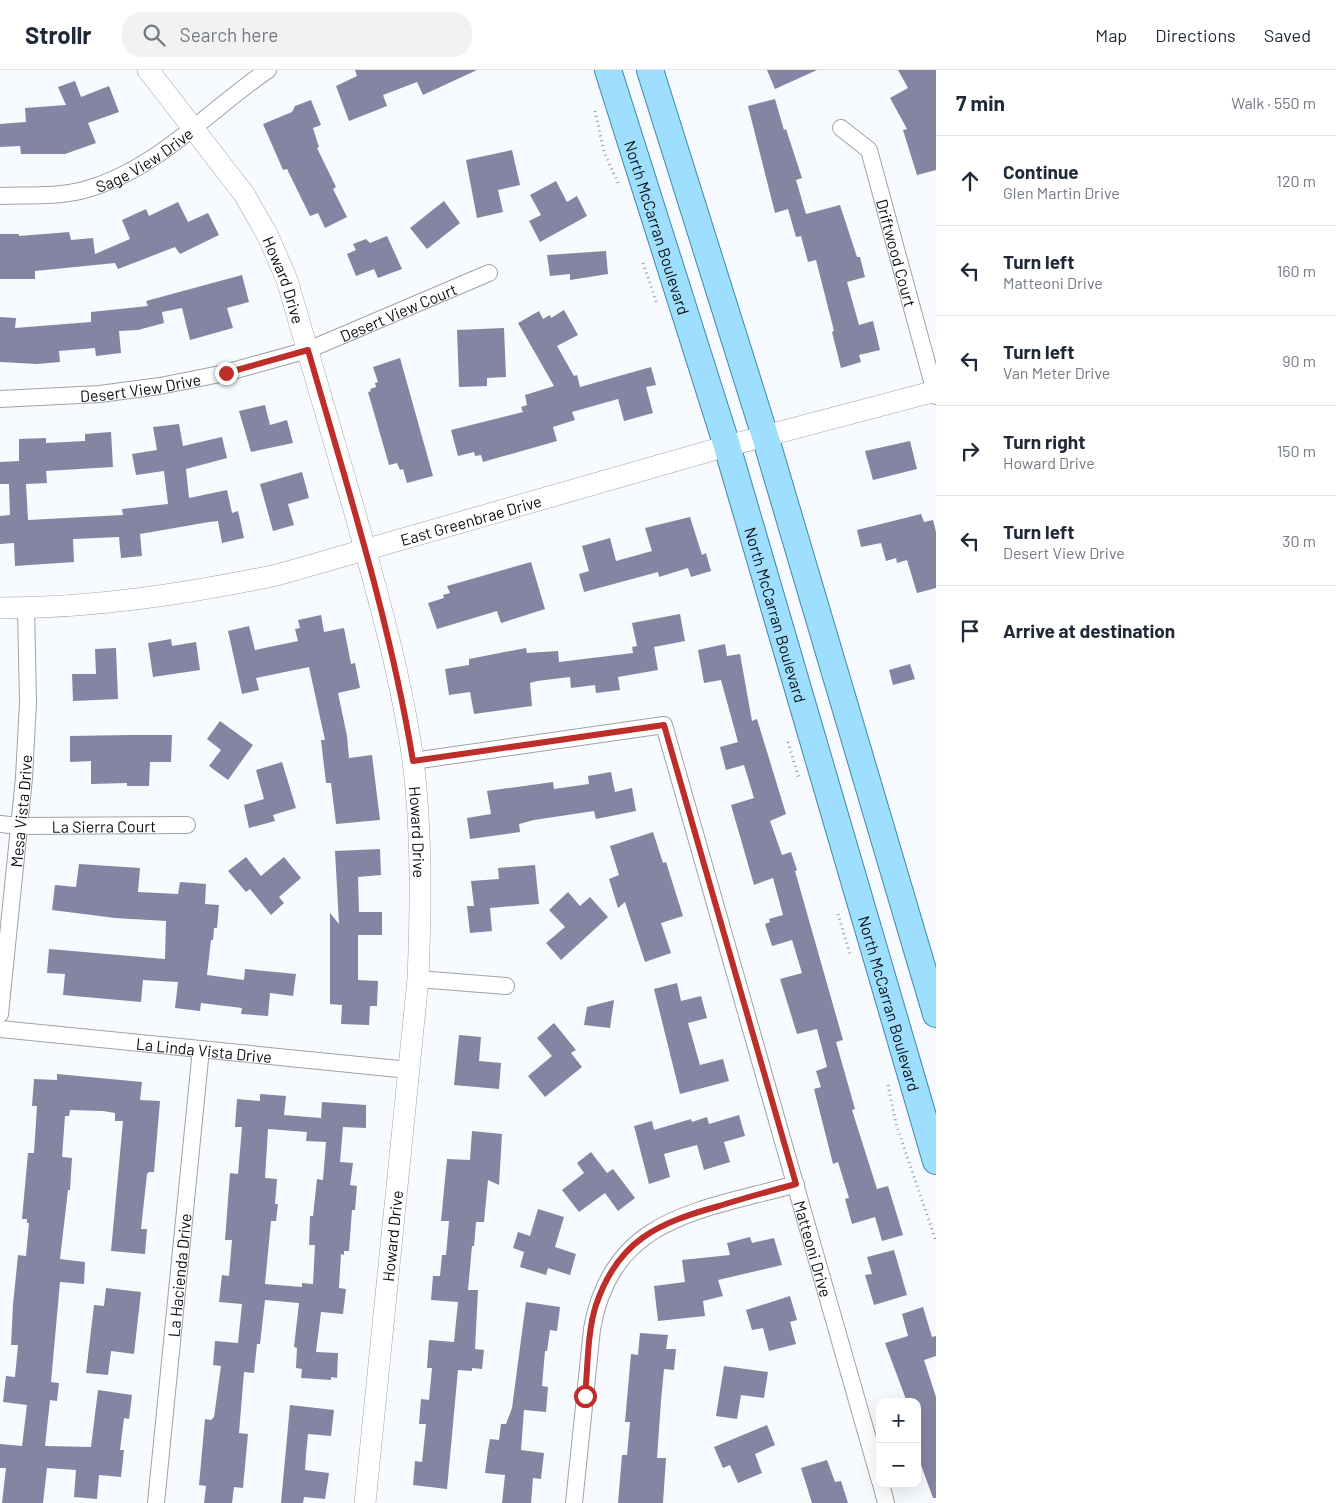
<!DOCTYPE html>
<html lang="en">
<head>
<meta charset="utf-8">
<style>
	:root { --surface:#fff; --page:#f2f2f3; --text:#1f2937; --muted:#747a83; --line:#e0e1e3 }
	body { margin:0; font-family:Barlow,sans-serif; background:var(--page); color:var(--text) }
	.controls { position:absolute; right:15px; bottom:15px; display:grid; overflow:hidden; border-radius:10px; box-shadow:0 5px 20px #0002 }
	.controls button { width:45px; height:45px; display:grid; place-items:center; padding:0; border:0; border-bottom:1px solid var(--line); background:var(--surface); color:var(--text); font:25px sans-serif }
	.stop { position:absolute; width:15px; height:15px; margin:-11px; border:4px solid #bd2e2a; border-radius:50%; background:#fff }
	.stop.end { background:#bd2e2a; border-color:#fff; box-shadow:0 1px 5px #0008 }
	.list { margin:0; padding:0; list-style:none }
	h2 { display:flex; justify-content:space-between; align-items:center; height:65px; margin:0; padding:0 20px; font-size:21px }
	h2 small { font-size:16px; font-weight:400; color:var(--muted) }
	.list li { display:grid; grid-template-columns:32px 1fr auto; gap:15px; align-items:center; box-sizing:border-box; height:90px; padding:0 20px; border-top:1px solid var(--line) }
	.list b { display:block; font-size:19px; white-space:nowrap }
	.list p { margin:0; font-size:16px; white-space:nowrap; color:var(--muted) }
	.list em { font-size:16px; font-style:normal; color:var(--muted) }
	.icon { flex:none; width:28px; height:28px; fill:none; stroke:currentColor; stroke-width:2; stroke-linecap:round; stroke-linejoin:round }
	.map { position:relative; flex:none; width:936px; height:1433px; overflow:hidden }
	header { display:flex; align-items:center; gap:30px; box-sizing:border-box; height:70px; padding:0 25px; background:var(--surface); border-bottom:1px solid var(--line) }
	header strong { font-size:24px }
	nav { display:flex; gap:28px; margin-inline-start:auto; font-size:18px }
	.search { width:350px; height:45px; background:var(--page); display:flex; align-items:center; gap:12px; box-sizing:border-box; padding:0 18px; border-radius:20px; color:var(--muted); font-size:19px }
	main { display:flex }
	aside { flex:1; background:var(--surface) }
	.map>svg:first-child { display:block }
	.building { fill:#8485a2; fill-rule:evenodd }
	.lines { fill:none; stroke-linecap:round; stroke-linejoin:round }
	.minor-casing { stroke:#a0a2a6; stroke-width:18 }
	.tertiary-casing { stroke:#a0a2a6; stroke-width:22 }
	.primary-casing { stroke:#4187ab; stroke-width:28 }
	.path { stroke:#989a9d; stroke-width:3; stroke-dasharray:1 4; stroke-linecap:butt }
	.minor { stroke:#fff; stroke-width:16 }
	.tertiary { stroke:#fff; stroke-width:21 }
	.primary { stroke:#9edfff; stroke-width:26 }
	.route { stroke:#bd2e2a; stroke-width:6 }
	.labels { text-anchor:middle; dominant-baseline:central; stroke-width:4.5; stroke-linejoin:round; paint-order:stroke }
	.street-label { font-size:16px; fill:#0c0d0e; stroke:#fff }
</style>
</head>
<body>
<header>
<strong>Strollr</strong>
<div class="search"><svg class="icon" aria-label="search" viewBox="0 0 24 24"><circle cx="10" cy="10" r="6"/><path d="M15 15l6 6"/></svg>Search here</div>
<nav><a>Map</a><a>Directions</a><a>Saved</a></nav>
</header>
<main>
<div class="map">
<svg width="936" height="1433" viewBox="0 0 936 1433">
	<rect width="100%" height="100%" fill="#f7fafe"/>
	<g class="building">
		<path d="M355,0H477L423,25L417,12L383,25L387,36L349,51L336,16L357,6Z"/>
		<path d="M767,0H817L775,19Z"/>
		<path d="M898,0H936V100L917,105L903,60L907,59L890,28L908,18Z"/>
		<path d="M75,11L81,27L109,16L119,42L88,53L96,73L65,84H21L20,76L0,77V54L26,52L25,38L66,35L58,17Z"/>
		<path d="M775,29L784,60L786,59L802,108L796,110L806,144L840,135L857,187H860L865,207L847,212L859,255L873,251L880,280L859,285L861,292L841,298L832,262L834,261L816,190L808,192L801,166L796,167L788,139L775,143L748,36Z"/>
		<path d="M311,30L321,55L313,58L319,77L317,78L336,117L333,119L347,147L325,158L318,143L310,146L287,99L283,100L263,54L292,42L295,36Z"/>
		<path d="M512,80L520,115L498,120L503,142L477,148L466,90Z"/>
		<path d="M556,111L567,132L577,126L587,146L540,172L529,151L541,145L530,125Z"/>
		<path d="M444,131L460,153L427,179L410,158Z"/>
		<path d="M178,132L188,152L208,143L219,165L180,184L175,177L118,199L115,193L35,201V209H0V164H19V166L69,162L71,170L93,168L95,184L130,169L122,150L146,139L149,146Z"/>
		<path d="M387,166L402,199L378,208L374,199L356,206L347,184L356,180L353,174L366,169L370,173Z"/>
		<path d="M606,181L608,204L570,210V204L550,206L547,185Z"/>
		<path d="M242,205L249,232L227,238L233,258L190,270L182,238L162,242L164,253L138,260L119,261L121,283L96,286L95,278L59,281L60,292L37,294L0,292V247L16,248L15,258L91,252V242L148,236L146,231Z"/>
		<path d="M564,240L578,265L557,276L574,306L577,305L580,317L651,297L656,315L646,317L653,343L624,351L618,329L572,342L575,350L553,357L557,371L483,392L481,385L475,386L474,382L458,386L451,360L523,342L521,337L527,335L525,325L554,316L518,253L539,241L543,249L550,245L551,248Z"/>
		<path d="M504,258L506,307L487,308V316L459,317L457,260Z"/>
		<path d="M400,288L433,406L407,413L403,399L400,400L397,393L389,395L368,322L371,321L370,319L376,317L375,313L378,312L373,297Z"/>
		<path d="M265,335L270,355L287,350L293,373L251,382L239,341Z"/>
		<path d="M179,354L183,376L222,367L227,388L186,399L189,428L227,420L232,443L238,441L244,468L222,473L218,451L209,452L140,464L142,486L121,488L119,467L73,469L74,492L15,496L14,473L0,474V446L10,445L9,414H0V392L19,391V369L46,368V373L85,371V364L111,362L113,397L46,401L47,413L26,414L28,450L123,445L122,439L168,434L164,401L136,405L132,384L157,380L153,357Z"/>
		<path d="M910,371L917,399L873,410L865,381Z"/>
		<path d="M302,402L309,428L288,434L294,455L273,461L260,414Z"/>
		<path d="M921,444L924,452L933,450L936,462V518L917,523L907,490L897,493L896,488L886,491L881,473L861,477L857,460Z"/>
		<path d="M690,447L702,485L706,483L711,501L691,507L688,498L659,507L658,502L584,522L579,504L589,501L582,476L610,468L616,491L652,481L645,458Z"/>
		<path d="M531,492L545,539L501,553L497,541L437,559L428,533L444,528L443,525L450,523L447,516Z"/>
		<path d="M680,544L685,571L654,577L658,600L618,607L620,620L596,623L595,615L571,618L570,607L537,611L530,613L532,636L474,644L470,622L449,625L445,599L469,595V589L526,578L527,583L558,581L559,592L633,583L632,577L637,576L632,553Z"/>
		<path d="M321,545L324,562L344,558L351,594L355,593L360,618L338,623L347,666L349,688L372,685L380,750L336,754L331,713H326L321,670H325L309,597L256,608L259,620L242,624L228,561L249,556L255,580L298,571L295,559L300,558L298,550Z"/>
		<path d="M171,569L172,576L196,572L200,600L153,607L148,573Z"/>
		<path d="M725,574L727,586L740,584L752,651L757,649L786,744L770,751L782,785L791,782L797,800L795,801L843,970L836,972L855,1039L852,1040L877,1119L888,1116L903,1165L882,1171L875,1147L852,1154L845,1129L849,1128L838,1092L833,1094L814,1019L821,1017L816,1001L827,997L817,959L797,964L780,909L802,903L792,870L772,876L765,854L770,852L769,849L783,845L773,808L754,815L731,735L754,728L744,695L726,700L720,677L738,672L721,610L704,613L698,580Z"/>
		<path d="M116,578L118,629L73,631L72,604H96L95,579Z"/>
		<path d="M910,594L915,609L893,615L889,600Z"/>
		<path d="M220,651L253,675L228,710L209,696L221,680L207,669Z"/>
		<path d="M128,665H172L171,692H150L149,716H127V713L91,714V691L70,692V666Z"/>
		<path d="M282,692L296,738L273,745L275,751L249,758L244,735L264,729L256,700Z"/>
		<path d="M611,702L615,722L632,718L636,741L596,749L594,741L534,750L519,754L520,762L470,769L467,748L491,744L487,721L553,712L554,719L589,714L588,706Z"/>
		<path d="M653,762L663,793L666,792L683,846L661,853L671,883L645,892L625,832L618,838L609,809L619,805L610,776Z"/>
		<path d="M380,779L381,805L358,807L359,842H382V865H358V910L378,911L377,936H370L369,955L341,954L342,935L330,934V843L339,854L335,781Z"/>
		<path d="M246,787L261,806L284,787L301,808L279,827L284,833L271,845L250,819L246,822L228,801Z"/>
		<path d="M79,794L140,798L138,822L178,824L180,812L206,814L205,834L219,835L217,858H214L213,870H211L207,905L244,910L245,899L296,904L293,926L270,923L268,946L241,944L242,938L201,933L200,941L175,938L178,912L143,910L141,932L63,925L65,904L47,903L49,879L165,889L166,851L115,848L52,840L55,815L76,817Z"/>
		<path d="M535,795L539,834L490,838L492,861L470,863L467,836H474L471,811L499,809L498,798Z"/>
		<path d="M568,822L580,836L590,827L608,847L561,890L546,873L565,857L549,840Z"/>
		<path d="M677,913L681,931L701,926L707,948L688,953L700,995L723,989L729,1011L680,1024L654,919Z"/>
		<path d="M614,930L610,958L584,955L587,937Z"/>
		<path d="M554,953L576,980L571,983L582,997L545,1027L528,1006L552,986L537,968Z"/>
		<path d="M459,965L481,967L479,991L501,993L499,1019L454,1015Z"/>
		<path d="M57,1004L142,1012L140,1030L160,1031L154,1102H149L147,1104L141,1159H147L145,1184L111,1181L123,1051H115V1043L103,1041L70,1040L69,1046H65L62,1087L72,1088L70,1120H68L60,1189L85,1192L84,1214L60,1212L51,1312L59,1313L57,1331L50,1330L45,1376L91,1377L98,1320L132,1325L129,1349L124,1348L120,1380H124L121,1407L99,1405L97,1429L74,1427L76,1400L47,1398L43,1433H2L6,1398H0V1374L22,1376L27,1335L3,1332L6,1306L15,1307L18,1275H11L13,1235L18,1185L26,1186L29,1153H27V1149H22L28,1083H34L37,1036H32L34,1009L57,1010Z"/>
		<path d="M260,1024L286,1026L284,1045L321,1048L322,1032L366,1035V1058L343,1057L340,1092L353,1093L350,1115L357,1116L355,1140H352L349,1181H344V1185L341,1184L339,1218L346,1219L343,1244L321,1242L316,1282L338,1283L337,1308L331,1307V1310L301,1308L302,1299L296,1298L297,1278L294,1277L299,1233L265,1230L260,1274H257L254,1303L244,1302L239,1363L248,1364L243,1418L234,1417L232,1433H204L206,1416L199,1415L205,1349L211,1350L214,1347L221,1296L213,1295L215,1271L238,1273L242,1234L219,1232L222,1205L229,1206L232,1170H225L230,1103L238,1104L242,1057H235L237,1029L260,1031ZM268,1059L307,1062L306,1071L326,1072L323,1110L317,1109L313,1146H310L309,1175H315L313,1214L302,1213V1217L265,1214L271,1151H276L278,1134H275L277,1109L265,1108Z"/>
		<path d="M739,1045L745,1066L724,1072L730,1092L704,1100L697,1075L664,1084L670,1107L649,1114L634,1056L652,1051L654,1060L691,1049L692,1052L707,1047L709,1054Z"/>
		<path d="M472,1061L502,1064L499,1115L488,1110L484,1152H476L474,1176H472L468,1220H478L475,1279L484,1280L482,1299L472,1298V1301L458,1300L447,1419L413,1415L415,1391L422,1392L426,1354H419L421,1329L429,1330L432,1298H427L429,1270L454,1272L458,1232L431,1230L433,1206H440L442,1185H446L449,1151H441L447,1089L470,1090Z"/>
		<path d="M591,1082L607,1103L613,1099L635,1128L618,1141L605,1123L579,1142L562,1120L584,1103L577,1093Z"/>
		<path d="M538,1139L564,1147L555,1177L576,1184L570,1205L548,1198L546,1205L520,1197L524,1182L513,1178L518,1162L530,1166Z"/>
		<path d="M750,1167L752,1173L774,1168L782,1195L718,1210L723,1226L703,1231L705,1246L658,1251L654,1216L685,1212L682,1190L730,1185L727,1173Z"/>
		<path d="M894,1180L907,1225L874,1235L865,1205L872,1204L867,1187Z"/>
		<path d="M106,1218L141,1222L134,1284L111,1281L108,1305L86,1303L94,1235L104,1236Z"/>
		<path d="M790,1226L797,1250L790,1252L796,1274L769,1281L763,1258L752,1260L746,1240Z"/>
		<path d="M526,1232L560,1237L557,1261L550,1260L547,1281H545L542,1316L548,1317L546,1342L524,1340L521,1380L544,1383L541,1409L533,1408L531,1433H502L505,1405L485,1403L488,1380L490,1369L499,1370L501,1354H506L512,1338Z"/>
		<path d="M923,1237L932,1267L936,1266V1286L924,1290L936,1327V1428H933L917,1384V1332H907L885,1273L908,1266L902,1244Z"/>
		<path d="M640,1263L668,1265L666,1279H676L674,1300L664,1299L661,1331L657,1388H666L663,1433H618L622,1385H627L630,1352H625L631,1284L638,1285Z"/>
		<path d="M724,1296L768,1302L764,1328L741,1325L737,1349L716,1346Z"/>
		<path d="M290,1335L334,1340L331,1366L308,1364L306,1385L305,1400L329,1403L325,1429L304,1427L303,1433H281Z"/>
		<path d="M767,1355L775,1375L755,1384L762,1403L738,1413L730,1395L723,1398L714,1377Z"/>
		<path d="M827,1390L835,1412L841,1411L848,1433H812L801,1398Z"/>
	</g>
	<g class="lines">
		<defs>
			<g id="minor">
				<path id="s1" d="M841,58L869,80L936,326"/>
				<path id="s2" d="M0,126C27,125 57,127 84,120C155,101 208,41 268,0"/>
				<path id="s3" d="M0,329L100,324L160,316L225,303L308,280L489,203"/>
				<path id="s4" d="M413,691L664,655L880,1411"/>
				<path id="s5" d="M0,754L19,756L187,755"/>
				<path d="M418,909L506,916"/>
				<path id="s6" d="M0,944L24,708L28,632L26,538"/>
				<path id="s7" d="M0,959L409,1000"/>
				<path d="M881,1414L886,1433"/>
				<path id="s8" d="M156,1433L201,979"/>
				<path d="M574,1433L592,1259C612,1145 702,1141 796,1114"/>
			</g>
			<g id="tertiary">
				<path id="s9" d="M148,0L244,124L268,166L287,210C310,288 332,366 355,443C378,525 401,606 413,690C422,763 421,836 418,909L365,1433"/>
				<path id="s10" d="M0,538C94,538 185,524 277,505L727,376L936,321"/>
			</g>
			<g id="primary">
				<path id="s11" d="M608,0L727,376L936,1091"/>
				<path d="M650,0L765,366L936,944"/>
			</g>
		</defs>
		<use href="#minor" class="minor-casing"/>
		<use href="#tertiary" class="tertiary-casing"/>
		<use href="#primary" class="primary-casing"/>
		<g class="path">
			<path d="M595,41L604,82L618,113"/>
			<path d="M643,193L657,234"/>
			<path d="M788,672L799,709"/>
			<path d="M838,844L850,884"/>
			<path d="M888,1015L896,1054L936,1171"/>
		</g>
		<use href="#minor" class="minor"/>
		<use href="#tertiary" class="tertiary"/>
		<use href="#primary" class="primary"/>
	</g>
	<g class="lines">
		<path class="route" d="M226,303L308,280C347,416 390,551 413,691L664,655L796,1114C770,1121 744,1128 719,1136C658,1153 618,1170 596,1235C587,1263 588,1297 585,1326"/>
	</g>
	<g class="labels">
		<g class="street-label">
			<text stroke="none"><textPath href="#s2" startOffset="152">Sage View Drive</textPath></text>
			<text stroke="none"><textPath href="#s11" startOffset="165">North McCarran Boulevard</textPath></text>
			<text stroke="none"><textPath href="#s1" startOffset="142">Driftwood Court</textPath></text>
			<text stroke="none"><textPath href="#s9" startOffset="252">Howard Drive</textPath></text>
			<text stroke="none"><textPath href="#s3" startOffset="411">Desert View Court</textPath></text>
			<text stroke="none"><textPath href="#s3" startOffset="141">Desert View Drive</textPath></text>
			<text stroke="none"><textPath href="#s10" startOffset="481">East Greenbrae Drive</textPath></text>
			<text stroke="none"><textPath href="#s11" startOffset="570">North McCarran Boulevard</textPath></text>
			<text stroke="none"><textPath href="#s6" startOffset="204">Mesa Vista Drive</textPath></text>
			<text stroke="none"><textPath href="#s5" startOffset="104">La Sierra Court</textPath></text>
			<text stroke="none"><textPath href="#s9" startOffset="822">Howard Drive</textPath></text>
			<text stroke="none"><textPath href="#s11" startOffset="975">North McCarran Boulevard</textPath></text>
			<text stroke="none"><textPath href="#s7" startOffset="205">La Linda Vista Drive</textPath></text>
			<text transform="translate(392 1166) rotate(-84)">Howard Drive</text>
			<text stroke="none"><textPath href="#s4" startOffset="798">Matteoni Drive</textPath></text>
			<text stroke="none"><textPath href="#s8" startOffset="229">La Hacienda Drive</textPath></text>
		</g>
	</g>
</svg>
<div class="controls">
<button>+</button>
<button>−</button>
</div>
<div class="stop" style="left:585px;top:1326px"></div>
<div class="stop end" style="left:226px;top:303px"></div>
</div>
<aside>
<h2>7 min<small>Walk · 550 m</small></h2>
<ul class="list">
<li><svg class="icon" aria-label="ahead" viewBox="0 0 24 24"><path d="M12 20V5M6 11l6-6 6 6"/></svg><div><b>Continue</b><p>Glen Martin Drive</p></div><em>120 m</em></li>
<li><svg class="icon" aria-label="left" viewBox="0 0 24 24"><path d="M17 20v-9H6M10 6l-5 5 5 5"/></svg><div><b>Turn left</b><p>Matteoni Drive</p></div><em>160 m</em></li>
<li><svg class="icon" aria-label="left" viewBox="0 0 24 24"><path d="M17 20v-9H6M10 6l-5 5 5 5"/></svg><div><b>Turn left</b><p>Van Meter Drive</p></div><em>90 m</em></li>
<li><svg class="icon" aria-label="right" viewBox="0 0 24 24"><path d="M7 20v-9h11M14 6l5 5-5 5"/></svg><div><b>Turn right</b><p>Howard Drive</p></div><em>150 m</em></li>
<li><svg class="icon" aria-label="left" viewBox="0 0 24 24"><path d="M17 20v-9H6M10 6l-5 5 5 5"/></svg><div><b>Turn left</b><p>Desert View Drive</p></div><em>30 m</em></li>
<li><svg class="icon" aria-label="arrive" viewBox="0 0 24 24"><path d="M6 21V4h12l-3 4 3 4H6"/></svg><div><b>Arrive at destination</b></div></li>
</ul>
</aside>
</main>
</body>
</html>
